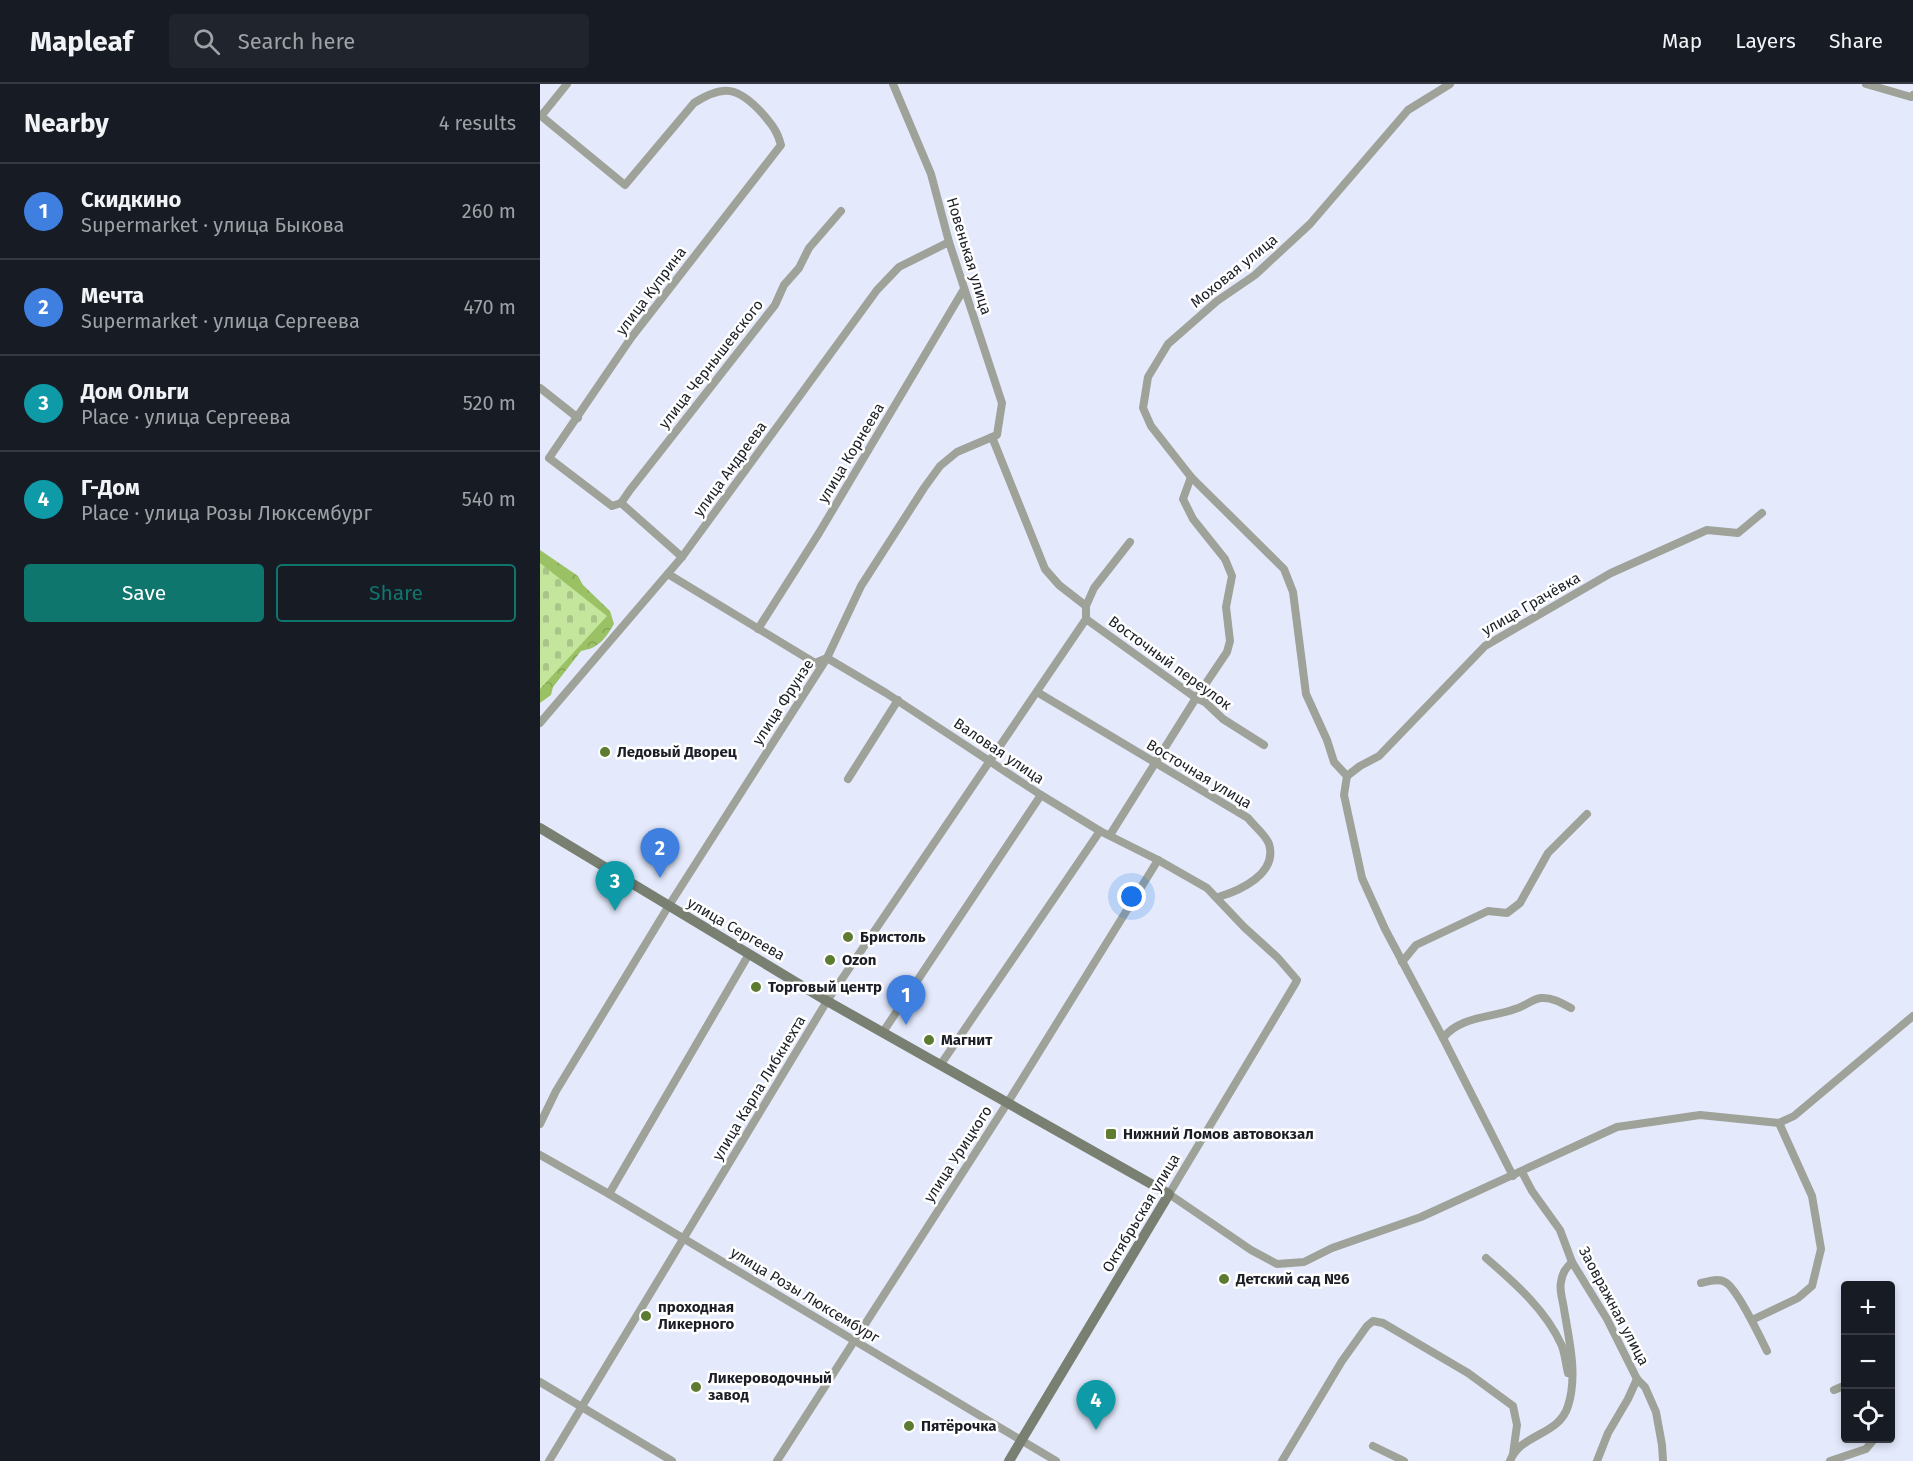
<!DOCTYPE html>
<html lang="en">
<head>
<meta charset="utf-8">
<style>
	:root { --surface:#171b24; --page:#20242c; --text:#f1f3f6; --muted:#9ea1a6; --line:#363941; --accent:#0f766e }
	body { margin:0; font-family:"Fira Sans",sans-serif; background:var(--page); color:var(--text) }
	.controls { position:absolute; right:18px; bottom:18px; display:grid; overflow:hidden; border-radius:6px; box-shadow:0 3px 9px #0003 }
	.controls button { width:54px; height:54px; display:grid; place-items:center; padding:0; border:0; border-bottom:2px solid var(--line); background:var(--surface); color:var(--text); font:30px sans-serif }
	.you { position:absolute; left:592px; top:813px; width:21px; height:21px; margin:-15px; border:4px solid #fff; border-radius:50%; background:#1a73e8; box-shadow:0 0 0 9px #1a73e833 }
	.badge { display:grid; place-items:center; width:39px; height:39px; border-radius:50%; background:var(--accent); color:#fff; font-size:20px; font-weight:700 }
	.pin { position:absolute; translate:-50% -50px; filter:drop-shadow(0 2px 3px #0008) }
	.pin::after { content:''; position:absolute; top:32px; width:21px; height:18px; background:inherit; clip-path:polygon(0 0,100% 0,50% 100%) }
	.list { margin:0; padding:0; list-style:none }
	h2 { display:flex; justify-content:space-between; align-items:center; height:78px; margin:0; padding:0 24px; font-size:26px }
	h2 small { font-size:20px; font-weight:400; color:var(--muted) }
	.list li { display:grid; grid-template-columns:39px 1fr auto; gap:18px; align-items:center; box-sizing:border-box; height:96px; padding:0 24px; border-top:2px solid var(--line) }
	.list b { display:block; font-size:22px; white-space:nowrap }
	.list p { margin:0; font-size:20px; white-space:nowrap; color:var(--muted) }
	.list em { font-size:20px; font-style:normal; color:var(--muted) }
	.actions { display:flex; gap:12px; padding:18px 24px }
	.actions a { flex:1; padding:14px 0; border:2px solid var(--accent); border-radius:6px; text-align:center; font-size:21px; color:var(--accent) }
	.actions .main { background:var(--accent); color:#fff }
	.icon { flex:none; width:33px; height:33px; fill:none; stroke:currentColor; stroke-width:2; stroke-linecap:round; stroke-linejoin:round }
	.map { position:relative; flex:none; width:1373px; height:1377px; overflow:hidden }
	header { display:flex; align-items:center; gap:36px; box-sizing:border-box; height:84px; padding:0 30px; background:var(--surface); border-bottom:2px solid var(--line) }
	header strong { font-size:28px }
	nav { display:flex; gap:33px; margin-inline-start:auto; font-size:21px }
	.search { width:420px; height:54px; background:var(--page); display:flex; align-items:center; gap:15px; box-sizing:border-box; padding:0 21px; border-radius:6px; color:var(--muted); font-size:22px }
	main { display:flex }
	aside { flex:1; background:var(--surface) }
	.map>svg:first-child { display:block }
	.forest { fill:url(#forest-crowns) }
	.cemetery { fill:url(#cemetery-stones) }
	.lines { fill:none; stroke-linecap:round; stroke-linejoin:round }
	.minor { stroke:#9ea299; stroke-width:8 }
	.secondary { stroke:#798072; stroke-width:10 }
	.poi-dot { fill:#5d7b31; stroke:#fff; stroke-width:2 }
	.labels { text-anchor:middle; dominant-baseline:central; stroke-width:5; stroke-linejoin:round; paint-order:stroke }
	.street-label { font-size:15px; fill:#1b1e26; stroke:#fff }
	.poi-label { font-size:15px; font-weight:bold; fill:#1b1e26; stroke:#fff; text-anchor:start }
</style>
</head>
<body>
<header>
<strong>Mapleaf</strong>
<div class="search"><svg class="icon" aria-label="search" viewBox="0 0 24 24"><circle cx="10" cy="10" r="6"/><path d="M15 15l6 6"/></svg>Search here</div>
<nav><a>Map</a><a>Layers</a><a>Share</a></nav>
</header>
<main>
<aside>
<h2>Nearby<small>4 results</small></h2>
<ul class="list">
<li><span class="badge" style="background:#3f7fe0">1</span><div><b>Скидкино</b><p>Supermarket · улица Быкова</p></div><em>260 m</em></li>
<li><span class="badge" style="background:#3f7fe0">2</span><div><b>Мечта</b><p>Supermarket · улица Сергеева</p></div><em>470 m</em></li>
<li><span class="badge" style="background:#0f9aa8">3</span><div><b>Дом Ольги</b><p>Place · улица Сергеева</p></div><em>520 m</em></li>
<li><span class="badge" style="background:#0f9aa8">4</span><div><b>Г-Дом</b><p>Place · улица Розы Люксембург</p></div><em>540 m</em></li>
</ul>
<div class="actions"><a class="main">Save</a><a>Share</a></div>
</aside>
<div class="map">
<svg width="1373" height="1377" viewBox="0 0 1373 1377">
	<defs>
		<pattern id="forest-crowns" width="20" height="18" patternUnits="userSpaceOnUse" patternTransform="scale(1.5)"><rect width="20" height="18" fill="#9ac164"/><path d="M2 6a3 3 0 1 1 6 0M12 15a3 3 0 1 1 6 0" fill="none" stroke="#84a557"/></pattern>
		<pattern id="cemetery-stones" width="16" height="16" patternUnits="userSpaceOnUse" patternTransform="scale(1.5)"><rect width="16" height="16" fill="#c4e59c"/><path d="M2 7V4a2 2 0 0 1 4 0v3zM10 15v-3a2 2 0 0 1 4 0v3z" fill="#a8c486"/></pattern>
	</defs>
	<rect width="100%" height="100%" fill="#e4eafc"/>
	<path class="forest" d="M0,466L38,492L43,501L70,527L74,540C65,555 59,564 41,567L13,603L11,611L0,619Z"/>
	<path class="cemetery" d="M0,479L67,532L0,605Z"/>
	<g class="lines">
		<g class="minor">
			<path d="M910,0L868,26L770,140L715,191L677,217L628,260L608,293L603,324L611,342L651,393L744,485L753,508L766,610L787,656L794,678L807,692L804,711L822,794L845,845L903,954L973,1092"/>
			<path d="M1326,0L1371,13L1373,11"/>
			<path d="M0,31L85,101L154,19C184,0 198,3 222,29C232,41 237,46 241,61L91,254L9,374L72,422L81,419L142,473"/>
			<path d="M2,31L27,0"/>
			<path d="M0,304L38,334"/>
			<path d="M452,353L505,485L519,501L546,522V535L656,614L665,618L683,635L724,661"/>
			<path d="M81,419L90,406L235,221L244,201L259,184L269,164L301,127"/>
			<path d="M128,490L275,579L287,574L346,609L501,711L560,747L618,776L667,804L704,843L738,874L757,896L755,900L629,1110L711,1166L737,1180L764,1178L792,1164L881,1133L1077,1043L1160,1031L1239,1039L1254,1032L1373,932"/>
			<path d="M546,522L554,504L590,458"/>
			<path d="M218,545L279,449L424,205"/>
			<path d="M497,608L708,734C714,742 726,751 729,760C738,790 699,807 678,813"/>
			<path d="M0,639L142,473L337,206L359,183L409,158"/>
			<path d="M807,692L820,682L839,672L945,562L1071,489L1167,446L1198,449L1222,429"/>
			<path d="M308,695L358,616"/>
			<path d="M570,751L656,614L687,568L690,557L686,523L692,492L685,475L653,435L643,415L651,393"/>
			<path d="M862,878L876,861L948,827L967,829L980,819L1008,769L1047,730"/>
			<path d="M343,948L501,711"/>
			<path d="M903,954C920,932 951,934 975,925C984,923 992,915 1001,914C1012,913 1022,919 1031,924"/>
			<path d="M401,980L560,747"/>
			<path d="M0,1040L16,1007L128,823L287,574L321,502L384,404L400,382L417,368L457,351L462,319L409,158L391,90L353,0"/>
			<path d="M0,1071L69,1110L516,1377"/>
			<path d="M982,1088L992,1107L1020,1146L1032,1178L1067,1235L1097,1295L1105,1303L1116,1328L1122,1361L1123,1377"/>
			<path d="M69,1110L209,870"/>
			<path d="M946,1174C975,1199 1006,1226 1022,1262C1025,1270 1026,1281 1028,1289"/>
			<path d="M1161,1199C1169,1197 1178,1194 1185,1198C1197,1204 1220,1253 1227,1267"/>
			<path d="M1212,1236L1258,1214L1272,1202L1281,1165L1272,1112L1239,1039"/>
			<path d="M0,1298L132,1377"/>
			<path d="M1294,1306L1306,1301"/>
			<path d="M833,1362L864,1377"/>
			<path d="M9,1377L287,917L546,535"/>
			<path d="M237,1377L468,1018L618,776"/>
			<path d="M742,1377L802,1277L827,1242L833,1237L843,1239L928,1289L973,1322L977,1341L973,1370"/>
			<path d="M970,1377C981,1349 1019,1352 1028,1322C1038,1291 1029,1256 1024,1225C1023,1217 1019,1206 1021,1198C1022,1189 1026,1184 1032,1178"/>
			<path d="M1057,1377L1068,1349L1088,1315L1097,1295"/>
			<path d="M1290,1377L1326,1365L1335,1354"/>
		</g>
		<path class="secondary" d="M0,744L287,917L629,1110L469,1377"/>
	</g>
	<g class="poi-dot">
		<circle cx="65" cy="668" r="6"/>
		<circle cx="308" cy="853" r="6"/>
		<circle cx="290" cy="876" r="6"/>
		<circle cx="216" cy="903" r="6"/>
		<circle cx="389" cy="956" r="6"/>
		<rect x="565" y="1044" width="12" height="12" rx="3"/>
		<circle cx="684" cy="1195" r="6"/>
		<circle cx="106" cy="1232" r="6"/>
		<circle cx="156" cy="1303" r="6"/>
		<circle cx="369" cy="1342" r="6"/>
	</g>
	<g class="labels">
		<g class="street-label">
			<text transform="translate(429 172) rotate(73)">Новенькая улица</text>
			<text transform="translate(694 187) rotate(-39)">Моховая улица</text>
			<text transform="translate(111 207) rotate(-53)">улица Куприна</text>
			<text transform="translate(171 280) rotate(-52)">улица Чернышевского</text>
			<text transform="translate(311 369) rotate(-59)">улица Корнеева</text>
			<text transform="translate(190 385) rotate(-54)">улица Андреева</text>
			<text transform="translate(991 520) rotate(-30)">улица Грачёвка</text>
			<text transform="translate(630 579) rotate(36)">Восточный переулок</text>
			<text transform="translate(243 618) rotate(-57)">улица Фрунзе</text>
			<text transform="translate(459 667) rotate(34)">Валовая улица</text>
			<text transform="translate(659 690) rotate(31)">Восточная улица</text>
			<text transform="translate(196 845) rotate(30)">улица Сергеева</text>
			<text transform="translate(219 1004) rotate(-59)">улица Карла Либкнехта</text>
			<text transform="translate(418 1070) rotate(-57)">улица Урицкого</text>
			<text transform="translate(601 1129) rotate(-59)">Октябрьская улица</text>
			<text transform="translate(265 1211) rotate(31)">улица Розы Люксембург</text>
			<text transform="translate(1074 1222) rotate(62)">Заовражная улица</text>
		</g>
		<g class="poi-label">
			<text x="77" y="668">Ледовый Дворец</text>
			<text x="320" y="853">Бристоль</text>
			<text x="302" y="876">Ozon</text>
			<text x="228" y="903">Торговый центр</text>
			<text x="401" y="956">Магнит</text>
			<text x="583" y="1050">Нижний Ломов автовокзал</text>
			<text x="696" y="1195">Детский сад №6</text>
			<text x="118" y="1223">проходная<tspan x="118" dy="17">Ликерного</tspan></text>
			<text x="168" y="1294">Ликероводочный<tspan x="168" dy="17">завод</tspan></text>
			<text x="381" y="1342">Пятёрочка</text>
		</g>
	</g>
</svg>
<div class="controls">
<button>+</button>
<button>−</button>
<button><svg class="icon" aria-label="locate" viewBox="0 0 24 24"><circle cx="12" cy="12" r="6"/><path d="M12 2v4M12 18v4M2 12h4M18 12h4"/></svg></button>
</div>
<div class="you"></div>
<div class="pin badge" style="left:366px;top:941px;background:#3f7fe0">1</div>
<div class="pin badge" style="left:120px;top:794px;background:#3f7fe0">2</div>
<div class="pin badge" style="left:75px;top:827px;background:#0f9aa8">3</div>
<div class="pin badge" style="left:556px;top:1346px;background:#0f9aa8">4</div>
</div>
</main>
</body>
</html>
